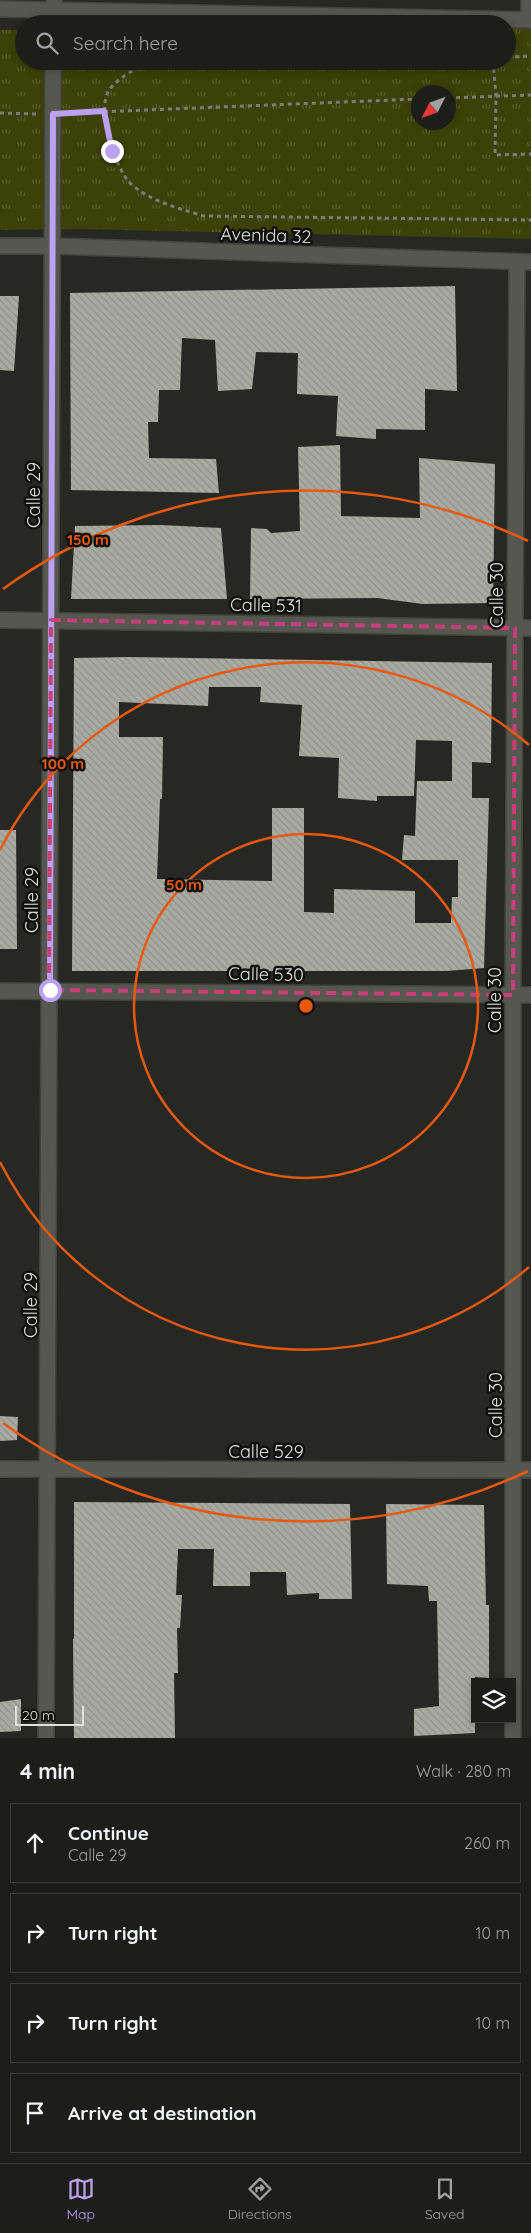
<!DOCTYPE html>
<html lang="en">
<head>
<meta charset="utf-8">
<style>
	:root { --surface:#1d1e1a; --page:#252723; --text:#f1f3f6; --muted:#a0a2a2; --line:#3b3c39; --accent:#bca0f2 }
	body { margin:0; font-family:Quicksand,sans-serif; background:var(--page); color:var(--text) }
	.controls { position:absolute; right:15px; bottom:15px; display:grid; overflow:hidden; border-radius:0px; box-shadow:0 2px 8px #0003 }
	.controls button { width:45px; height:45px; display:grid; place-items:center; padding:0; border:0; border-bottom:1px solid var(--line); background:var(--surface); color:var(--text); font:25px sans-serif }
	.compass { position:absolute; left:411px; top:85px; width:45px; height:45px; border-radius:50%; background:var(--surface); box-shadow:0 2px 8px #0003; rotate:228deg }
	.scale { position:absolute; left:15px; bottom:12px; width:69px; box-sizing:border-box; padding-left:5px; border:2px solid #e0e1dd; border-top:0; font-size:14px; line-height:18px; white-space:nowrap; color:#e0e1dd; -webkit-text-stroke:4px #10110e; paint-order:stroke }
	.stop { position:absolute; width:15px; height:15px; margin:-11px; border:4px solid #bca0f2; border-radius:50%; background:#fff }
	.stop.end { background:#bca0f2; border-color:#fff; box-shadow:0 1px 5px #0008 }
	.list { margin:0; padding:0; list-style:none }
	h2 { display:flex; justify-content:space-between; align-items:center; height:65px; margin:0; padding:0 20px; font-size:21px }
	h2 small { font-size:16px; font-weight:400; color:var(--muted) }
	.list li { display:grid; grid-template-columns:32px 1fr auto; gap:15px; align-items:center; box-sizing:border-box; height:80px; margin:0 10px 10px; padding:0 10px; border:1px solid var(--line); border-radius:0px }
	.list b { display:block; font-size:19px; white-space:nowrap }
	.list p { margin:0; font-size:16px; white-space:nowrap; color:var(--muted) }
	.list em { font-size:16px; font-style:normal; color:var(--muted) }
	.icon { flex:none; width:28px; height:28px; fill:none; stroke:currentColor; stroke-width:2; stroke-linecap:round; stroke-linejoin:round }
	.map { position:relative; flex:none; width:531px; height:1738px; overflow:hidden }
	.search { position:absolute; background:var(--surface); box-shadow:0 2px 8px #0003; left:15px; right:15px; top:15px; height:55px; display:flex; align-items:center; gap:12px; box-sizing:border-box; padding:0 18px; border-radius:28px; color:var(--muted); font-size:19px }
	.sheet { height:425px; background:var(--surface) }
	nav { display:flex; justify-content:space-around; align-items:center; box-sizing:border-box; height:70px; border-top:1px solid var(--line); background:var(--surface); font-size:14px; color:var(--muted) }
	nav a { display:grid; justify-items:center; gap:2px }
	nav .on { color:var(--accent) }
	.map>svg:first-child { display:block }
	.grass { fill:url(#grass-tufts); fill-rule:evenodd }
	.building { fill:url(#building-back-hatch); fill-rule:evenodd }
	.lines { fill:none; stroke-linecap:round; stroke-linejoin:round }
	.minor-casing { stroke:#42433e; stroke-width:18 }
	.path { stroke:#7c7d79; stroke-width:3; stroke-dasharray:4 4; stroke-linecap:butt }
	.minor { stroke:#565751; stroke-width:15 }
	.route { stroke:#bca0f2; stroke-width:6 }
	.marked { fill:none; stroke:#c84075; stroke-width:4; stroke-dasharray:10 6; stroke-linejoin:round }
	.ring { fill:none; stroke:#e8590c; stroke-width:2.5 }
	.labels { text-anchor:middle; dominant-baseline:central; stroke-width:5; stroke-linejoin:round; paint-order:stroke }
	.street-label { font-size:18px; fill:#e0e1dd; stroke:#10110e }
	.centre { fill:#e8590c; stroke:#10110e; stroke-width:2.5 }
	.ring-label { font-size:15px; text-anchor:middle; font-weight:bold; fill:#e8590c; stroke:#10110e; stroke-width:5; stroke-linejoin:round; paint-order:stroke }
</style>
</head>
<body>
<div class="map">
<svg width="531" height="1738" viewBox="0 0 531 1738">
	<defs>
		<pattern id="grass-tufts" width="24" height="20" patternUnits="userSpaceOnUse" patternTransform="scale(1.25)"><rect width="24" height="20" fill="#3c4107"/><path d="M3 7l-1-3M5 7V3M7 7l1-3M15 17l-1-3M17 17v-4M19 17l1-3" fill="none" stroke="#585c2b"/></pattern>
		<pattern id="building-back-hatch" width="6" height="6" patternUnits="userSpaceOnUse" patternTransform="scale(1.25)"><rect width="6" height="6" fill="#a9aba3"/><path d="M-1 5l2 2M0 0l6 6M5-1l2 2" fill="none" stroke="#90918b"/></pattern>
	</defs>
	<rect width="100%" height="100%" fill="#272823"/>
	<path class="grass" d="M531,21V239L80,229L0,230V30H24V61H507V24ZM418,92H448V122H418Z"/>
	<g class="building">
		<path d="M455,286L457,391L425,389V430L376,429V439L336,436L338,396L297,394L298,353L256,352L252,389L218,391L215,340L182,338L180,390H159L158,422H148L149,458L216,459L219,493L71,490L70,293Z"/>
		<path d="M0,296H19L14,371L0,370Z"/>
		<path d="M340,445L341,516L420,518L419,458L495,464L493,603L423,604L377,598L250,599L251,528L267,529L271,533L300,531L298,447Z"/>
		<path d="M161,525L221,528L227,599H71L75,526Z"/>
		<path d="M128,657L492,663L491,763L472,762V798H489L484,968L447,971H72L74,658ZM209,687H261L260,702L302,705L299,756L339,758L338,798L377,801V796H414L416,740L452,741V781H417L415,836L404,835L402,860H458V897H452L451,923H415V891L334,889V913L304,912V808H272V881L157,879L160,799H162L163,737H119V702L208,706Z"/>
		<path d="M0,830H16L17,949H0Z"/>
		<path d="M0,1416L18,1417L17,1440L0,1441Z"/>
		<path d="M74,1502L350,1504L352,1599H319V1593L287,1595L286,1572H250V1586H213L214,1549H178L176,1595H182L180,1628H177L178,1673H174L175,1738H74L73,1639H74Z"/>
		<path d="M386,1504L484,1505L486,1605H489V1678L475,1677V1733L414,1736V1709L439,1706L437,1601H429L428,1586L387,1584Z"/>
		<path d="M21,1699V1731L0,1732V1702Z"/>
	</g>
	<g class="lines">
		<defs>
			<g id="minor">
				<path d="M529,0V20"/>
				<path d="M0,9L531,20"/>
				<path d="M53,24L54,0"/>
				<path d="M0,246H53L531,262"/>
				<path d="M0,620L531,628"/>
				<path d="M0,991L531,995"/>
				<path d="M0,1469L531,1470"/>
				<path d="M46,1738L53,61"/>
				<path d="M513,1738V995L517,262"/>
			</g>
		</defs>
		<use href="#minor" class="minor-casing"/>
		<g class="path">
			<path d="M507,57L531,56"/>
			<path d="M154,61C139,66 119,77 109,90C96,109 115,169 131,184C152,202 178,208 204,216L531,220"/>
			<path d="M493,61L496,96L495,155L531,154"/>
			<path d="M448,98L531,95"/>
			<path d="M0,113L36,114"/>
			<path d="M72,113L418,99"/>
		</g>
		<use href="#minor" class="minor"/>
	</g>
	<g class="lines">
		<path class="route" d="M50,990L53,114L104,111L112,151"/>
	</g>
	<path class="marked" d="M51,620L515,628L513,995L49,990Z"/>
	<g class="ring">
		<circle cx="306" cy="1006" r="172"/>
		<path d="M529 1267A343 343 0 0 1 0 1162M0 850A343 343 0 0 1 529 745"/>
		<path d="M528 1471A515 515 0 0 1 3 1423M3 589A515 515 0 0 1 528 541"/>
	</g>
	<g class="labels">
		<g class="street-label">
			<text transform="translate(266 235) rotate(2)">Avenida 32</text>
			<text transform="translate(33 495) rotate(-90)">Calle 29</text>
			<text transform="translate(496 595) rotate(-90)">Calle 30</text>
			<text transform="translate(266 605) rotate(1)">Calle 531</text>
			<text transform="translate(31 900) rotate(-90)">Calle 29</text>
			<text transform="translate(266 974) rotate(1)">Calle 530</text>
			<text transform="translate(494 1000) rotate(-90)">Calle 30</text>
			<text transform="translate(30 1305) rotate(-90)">Calle 29</text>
			<text transform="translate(495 1405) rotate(-90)">Calle 30</text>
			<text x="266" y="1451">Calle 529</text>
		</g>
	</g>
	<circle cx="306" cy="1006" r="8" class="centre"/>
	<g class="ring-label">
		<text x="88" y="545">150 m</text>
		<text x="63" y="769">100 m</text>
		<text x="184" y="890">50 m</text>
	</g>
</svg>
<div class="controls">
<button><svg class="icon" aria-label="layers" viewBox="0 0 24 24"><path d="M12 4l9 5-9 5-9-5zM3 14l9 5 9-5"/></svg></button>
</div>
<svg class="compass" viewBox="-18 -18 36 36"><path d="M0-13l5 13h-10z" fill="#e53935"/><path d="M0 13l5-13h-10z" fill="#a0a2a2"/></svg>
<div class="scale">20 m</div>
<div class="stop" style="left:50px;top:990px"></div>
<div class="stop end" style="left:112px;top:151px"></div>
<div class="search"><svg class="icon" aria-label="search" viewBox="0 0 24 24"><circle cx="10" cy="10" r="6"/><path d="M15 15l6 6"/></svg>Search here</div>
</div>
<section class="sheet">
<h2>4 min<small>Walk · 280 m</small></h2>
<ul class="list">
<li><svg class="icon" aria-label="ahead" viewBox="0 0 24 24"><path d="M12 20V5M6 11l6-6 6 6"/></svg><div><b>Continue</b><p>Calle 29</p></div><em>260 m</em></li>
<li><svg class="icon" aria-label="right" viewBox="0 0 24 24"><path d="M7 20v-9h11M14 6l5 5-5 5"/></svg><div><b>Turn right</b></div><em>10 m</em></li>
<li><svg class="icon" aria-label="right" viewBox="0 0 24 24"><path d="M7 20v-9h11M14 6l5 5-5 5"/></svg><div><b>Turn right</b></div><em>10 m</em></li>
<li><svg class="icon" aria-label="arrive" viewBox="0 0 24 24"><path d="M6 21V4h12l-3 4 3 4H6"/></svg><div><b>Arrive at destination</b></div></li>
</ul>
</section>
<nav>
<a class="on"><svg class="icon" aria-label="map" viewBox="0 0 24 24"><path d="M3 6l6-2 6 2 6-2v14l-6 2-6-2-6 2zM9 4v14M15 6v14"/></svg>Map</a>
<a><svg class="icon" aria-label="directions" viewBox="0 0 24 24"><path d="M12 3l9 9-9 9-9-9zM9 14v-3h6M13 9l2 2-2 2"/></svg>Directions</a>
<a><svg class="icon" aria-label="saved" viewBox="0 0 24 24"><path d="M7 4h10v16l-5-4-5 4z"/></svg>Saved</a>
</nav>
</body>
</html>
